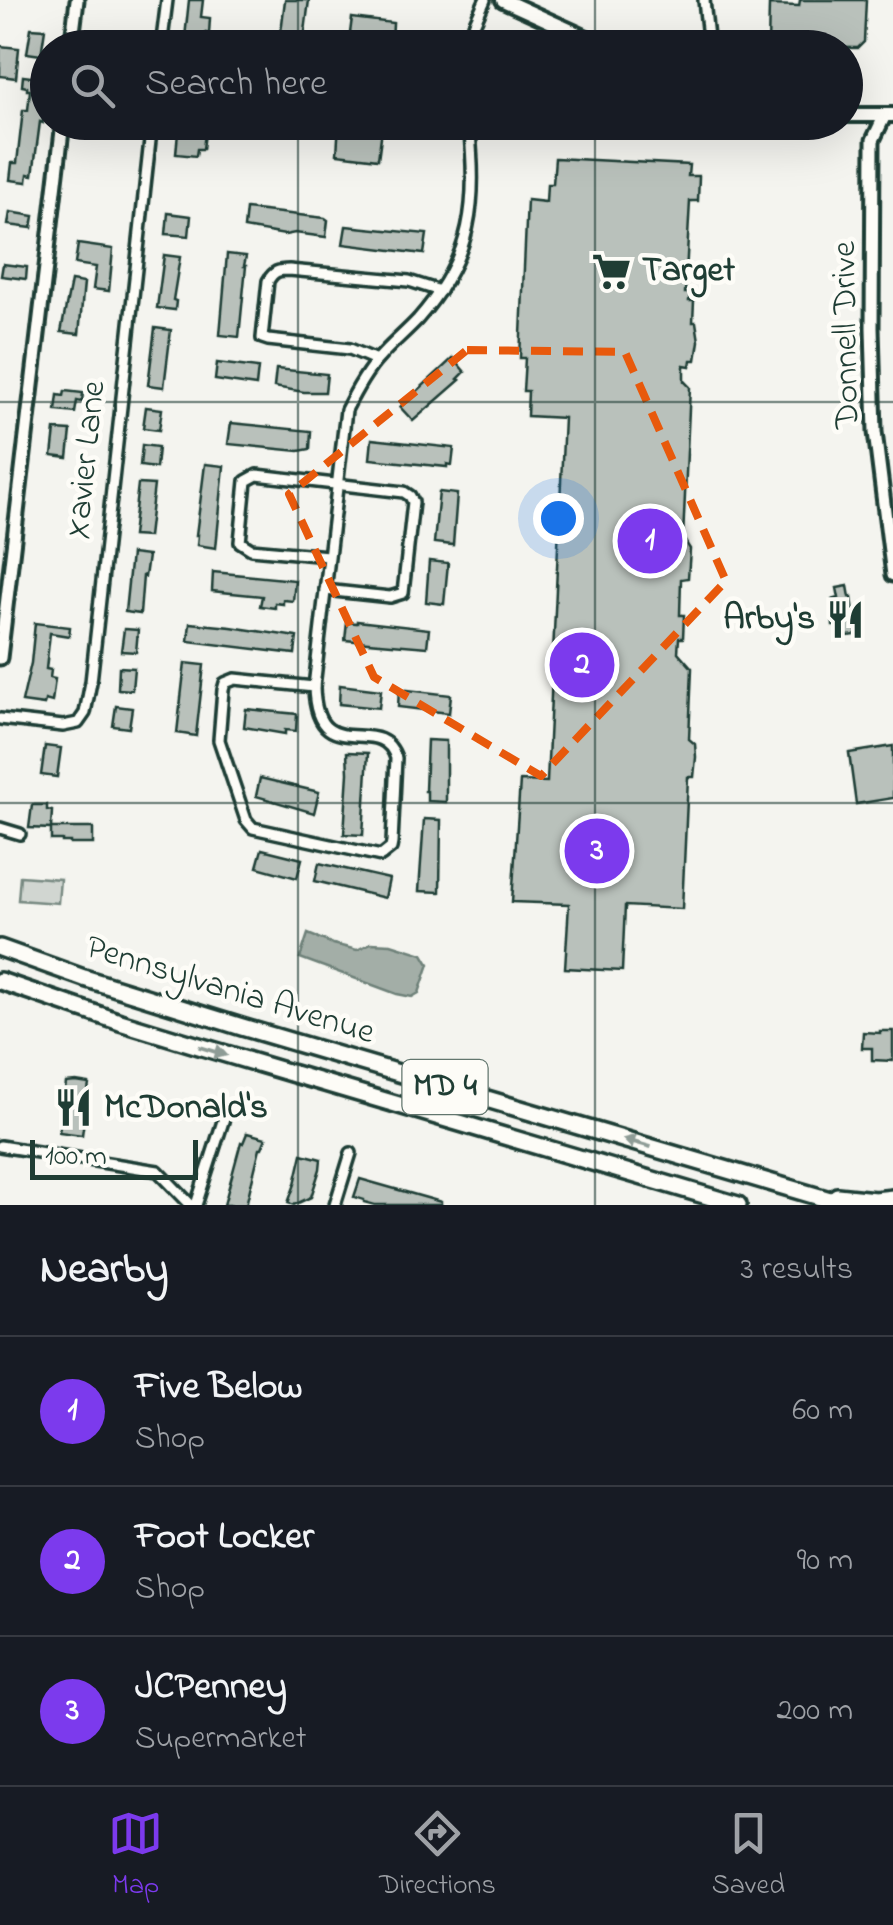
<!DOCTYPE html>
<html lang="en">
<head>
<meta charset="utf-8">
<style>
	:root { --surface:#171b24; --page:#20242c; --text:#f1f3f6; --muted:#9ea1a6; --line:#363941; --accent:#7c3aed }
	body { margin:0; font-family:"Indie Flower",sans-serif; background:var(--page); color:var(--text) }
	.scale { position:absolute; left:30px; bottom:25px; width:168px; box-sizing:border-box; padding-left:10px; border:5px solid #1f3d34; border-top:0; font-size:28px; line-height:35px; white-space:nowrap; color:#1f3d34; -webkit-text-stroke:8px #fdfcf7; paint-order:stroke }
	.you { position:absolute; left:558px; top:518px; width:35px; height:35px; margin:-25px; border:8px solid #fff; border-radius:50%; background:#1a73e8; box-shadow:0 0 0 15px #1a73e833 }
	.badge { display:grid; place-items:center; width:65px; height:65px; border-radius:50%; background:var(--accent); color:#fff; font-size:32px; font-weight:700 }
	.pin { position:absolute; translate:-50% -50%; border:5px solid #fff; box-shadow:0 2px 10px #0006 }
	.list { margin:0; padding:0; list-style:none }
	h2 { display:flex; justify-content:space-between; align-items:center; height:130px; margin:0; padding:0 40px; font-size:42px }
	h2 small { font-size:32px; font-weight:400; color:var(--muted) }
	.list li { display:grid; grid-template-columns:65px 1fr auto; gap:30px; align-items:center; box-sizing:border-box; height:150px; padding:0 40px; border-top:2px solid var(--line) }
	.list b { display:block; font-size:38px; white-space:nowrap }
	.list p { margin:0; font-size:32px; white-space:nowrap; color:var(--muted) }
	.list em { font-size:32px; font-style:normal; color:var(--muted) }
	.icon { flex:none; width:55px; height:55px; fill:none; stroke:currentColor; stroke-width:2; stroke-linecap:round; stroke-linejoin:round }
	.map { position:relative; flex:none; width:893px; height:1205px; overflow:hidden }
	.search { position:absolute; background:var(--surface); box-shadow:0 10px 40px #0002; left:30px; right:30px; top:30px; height:110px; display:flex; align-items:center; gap:25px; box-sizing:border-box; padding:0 35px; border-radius:55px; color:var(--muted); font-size:38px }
	.sheet { height:580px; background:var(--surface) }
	nav { display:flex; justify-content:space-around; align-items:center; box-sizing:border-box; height:140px; border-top:2px solid var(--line); background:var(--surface); font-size:28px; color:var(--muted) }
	nav a { display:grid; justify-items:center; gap:5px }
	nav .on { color:var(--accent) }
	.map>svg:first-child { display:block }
	.pitch { fill:#d1d6d1; stroke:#788a82; stroke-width:2.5 }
	.water { fill:#a3aea7; stroke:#6e8179; stroke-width:2.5 }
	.building { fill:#b9c1bb; stroke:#1f3d34; stroke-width:2.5 }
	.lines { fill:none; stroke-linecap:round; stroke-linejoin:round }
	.minor-casing { stroke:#1f3d34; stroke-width:16 }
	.tertiary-casing { stroke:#1f3d34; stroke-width:19 }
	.secondary-casing { stroke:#1f3d34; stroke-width:20 }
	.trunk-casing { stroke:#1f3d34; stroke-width:22 }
	.minor { stroke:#fdfcf7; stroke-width:9 }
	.tertiary { stroke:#fdfcf7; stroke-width:11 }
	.secondary { stroke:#fdfcf7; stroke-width:12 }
	.trunk { stroke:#fdfcf7; stroke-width:15 }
	.oneway { fill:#8e9c96 }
	.marked { fill:none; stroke:#e8590c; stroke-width:8; stroke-dasharray:20 12; stroke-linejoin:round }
	.grid { fill:none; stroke:#1f3d34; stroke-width:2.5; stroke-opacity:0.55 }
	.labels { text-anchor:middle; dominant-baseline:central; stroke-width:9; stroke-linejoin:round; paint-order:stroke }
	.shield { fill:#fdfcf7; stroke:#62766e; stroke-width:2.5 }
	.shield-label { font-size:32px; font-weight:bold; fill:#1f3d34 }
	.poi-label { font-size:35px; font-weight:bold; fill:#1f3d34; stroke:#fdfcf7; text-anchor:start }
	.street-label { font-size:35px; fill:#1f3d34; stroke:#fdfcf7 }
</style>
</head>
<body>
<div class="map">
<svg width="893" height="1205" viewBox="0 0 893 1205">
	<rect width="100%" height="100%" fill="#f4f4ef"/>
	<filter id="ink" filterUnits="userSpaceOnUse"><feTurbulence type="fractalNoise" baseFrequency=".01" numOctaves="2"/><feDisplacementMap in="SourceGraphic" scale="20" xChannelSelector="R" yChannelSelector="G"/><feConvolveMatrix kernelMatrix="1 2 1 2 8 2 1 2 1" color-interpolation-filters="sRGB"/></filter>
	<g filter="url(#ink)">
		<path class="pitch" d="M20,876L60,879L58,903L18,900Z"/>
		<path class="water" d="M308,934L333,944L357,950L371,943L391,944L423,954L429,964L419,993L412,997L397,994L300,958Z"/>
		<g class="building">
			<path d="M189,0H203L201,17L210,18L209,34L206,33L204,37L202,48L184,47Z"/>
			<path d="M285,0H309L303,48H279Z"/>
			<path d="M800,0H866L864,42L858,48L768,47L769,5L799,6Z"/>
			<path d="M352,18L393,23L392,42H388V48H348Z"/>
			<path d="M31,28L45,29L41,55L27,53Z"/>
			<path d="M0,46L19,48L16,78L0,76Z"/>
			<path d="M23,76L48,79L45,96L43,95V123L40,122L33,175L28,174L27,182L10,180L12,163H17L23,110H28L30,90H27V87L22,86Z"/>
			<path d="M179,122H193V131L205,133L203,149H197L196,156L176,154Z"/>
			<path d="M339,122H383L378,159L337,154Z"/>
			<path d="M555,158L689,165L688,176H699L698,201H690L685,293H690L689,301H694L693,322H696L699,341L696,360H691L690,366L684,365V381L690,387L683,538L690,549L688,578L681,579L680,615H684L683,638H679L678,652L692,668L689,739L695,744L696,757L694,777H688L682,909L625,906L622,971L565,968L569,904L512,902L520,781L547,782L564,418L527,416L528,391H523L525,358H520L527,200L546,202L547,184H553Z"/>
			<path d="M246,209L325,218L328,220L326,237L295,233L285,235L244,228Z"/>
			<path d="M10,212L34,216L32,228L8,225Z"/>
			<path d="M168,213L191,216L189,236L166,234Z"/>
			<path d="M346,226L427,234L424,254L343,244Z"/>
			<path d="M78,244L113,249L109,291L93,289L96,267L75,264Z"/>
			<path d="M227,254L246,256L244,266H246L239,337L220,335Z"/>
			<path d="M164,255L180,257L173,300L176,301L175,310L157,308Z"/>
			<path d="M3,264L27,267L26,279L1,276Z"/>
			<path d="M71,281L84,283L79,334L61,332Z"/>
			<path d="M155,328L171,330L164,387L148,385Z"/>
			<path d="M453,358L465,372L458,379L460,380L413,421L400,407Z"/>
			<path d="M217,363L258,368L256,386L215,380Z"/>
			<path d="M276,369L327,374L325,392H304L274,387Z"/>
			<path d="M65,391L83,393L82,402L77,401L75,413L56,411L58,395L64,396Z"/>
			<path d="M146,407L162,409L159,430L143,428Z"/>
			<path d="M231,423L311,431L310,449L299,451L228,444Z"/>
			<path d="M55,430L71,431L68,458L52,456Z"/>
			<path d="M372,439L454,448L452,465L447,464V467L370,459Z"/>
			<path d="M142,445L158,447L156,468L140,466Z"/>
			<path d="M205,464L224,466L216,548L197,545L198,535H196Z"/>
			<path d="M138,484L154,485L148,537L132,536Z"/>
			<path d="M439,492L457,494L453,545L434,543Z"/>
			<path d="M131,554L148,556L145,577L143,576L140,614L125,612Z"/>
			<path d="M429,561L448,563L444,604L426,602Z"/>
			<path d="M213,572L295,580L293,601L283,600V604L275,603V608L260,606L262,596L212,591Z"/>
			<path d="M848,586L850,597H852L857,635L838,637L836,626H833L832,600L839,598L837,588Z"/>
			<path d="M357,621L429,629L427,647L345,640L347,622L357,623Z"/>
			<path d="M35,623L70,627L69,636L50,633L46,669L51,670L50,678L55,679L52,702L45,700L44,705L22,702L31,663Z"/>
			<path d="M190,623L231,627L297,637L295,654L188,641Z"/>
			<path d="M124,629L138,630L136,652L121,651Z"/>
			<path d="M185,663L204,665L196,736L177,733Z"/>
			<path d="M119,667L134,668L132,690L118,689Z"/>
			<path d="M340,685L381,690L379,708L339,704Z"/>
			<path d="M399,689L451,695L449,713L398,707Z"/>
			<path d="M116,706L132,708L129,728L113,726Z"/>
			<path d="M246,709L297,714L296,731L285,730V734L244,727Z"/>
			<path d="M427,740L446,741V802L427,801V791H425Z"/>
			<path d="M45,746L61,748L57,777L41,775Z"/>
			<path d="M893,746V798L856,804L849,753Z"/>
			<path d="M347,752L368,753L363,835L344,834L348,773Z"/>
			<path d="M260,778L319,792L314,813L256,796Z"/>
			<path d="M32,805H47V810L52,811L51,828H93V844H70V842H62V840H51V829L29,828Z"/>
			<path d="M424,819L441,820L440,892L419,891Z"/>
			<path d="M262,849L302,859L297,878L257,867Z"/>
			<path d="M319,863L389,879L385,898L315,881Z"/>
			<path d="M880,1031H893V1061L872,1060V1048H862L863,1032L880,1033Z"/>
			<path d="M76,1082L89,1084L82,1135L59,1132L66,1083Z"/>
			<path d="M247,1133L266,1138L262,1148H260L246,1205H224L241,1142L243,1143Z"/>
			<path d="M302,1154L321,1159L320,1169L311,1197L294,1205L288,1203L295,1184Z"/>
			<path d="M360,1179L441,1202V1205H375L364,1202V1200L354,1197Z"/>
		</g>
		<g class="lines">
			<defs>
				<g id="minor">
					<path d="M704,0L709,48"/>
					<path d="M161,48L167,0"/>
					<path d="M467,48L472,29L485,0"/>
					<path d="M376,360L350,349L268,340L262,338L268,281C274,271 278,270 289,270L409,281L440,291"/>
					<path d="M325,590L390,597L403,593L413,502L410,496L404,492L257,475L246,481L240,542L251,549L328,556"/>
					<path d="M235,679L314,687C316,770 381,710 396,758L392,843L391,848L381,856L253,828L246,820L219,740L223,690L225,683Z"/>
					<path d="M314,687L346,410C355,392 365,373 379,358C391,344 406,332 418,319C474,255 477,204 469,122"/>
					<path d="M0,719L63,726L78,723L85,713L91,682L152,122"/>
					<path d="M0,828L20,834"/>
					<path d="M0,1146L158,1171L191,1205"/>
					<path d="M196,1205L225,1115"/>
					<path d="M335,1205L351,1153"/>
				</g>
				<g id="tertiary">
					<path d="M71,48L77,0"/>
					<path d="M885,115L873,140L872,328L875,432L893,575"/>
					<path d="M0,658L63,122"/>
				</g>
				<g id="secondary">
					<path d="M503,0L609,48"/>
					<path d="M846,115H893"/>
				</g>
				<g id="trunk">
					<path d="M0,948L84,978L242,1027L847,1205"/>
					<path d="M0,981L120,1022L199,1046L738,1205"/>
					<path d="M837,1196L875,1200L893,1198"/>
				</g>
			</defs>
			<use href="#minor" class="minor-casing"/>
			<use href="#tertiary" class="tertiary-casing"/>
			<use href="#secondary" class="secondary-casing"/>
			<use href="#trunk" class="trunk-casing"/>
			<use href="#minor" class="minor"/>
			<use href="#tertiary" class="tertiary"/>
			<use href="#secondary" class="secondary"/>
			<use href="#trunk" class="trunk"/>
		</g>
		<defs><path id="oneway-solid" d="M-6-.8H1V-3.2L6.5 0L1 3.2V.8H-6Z" transform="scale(2.5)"/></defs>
		<g class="oneway">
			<use href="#oneway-solid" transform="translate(213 1051) rotate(17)"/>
			<use href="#oneway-solid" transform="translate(637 1143) rotate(-164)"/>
		</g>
	</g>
	<path class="marked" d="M467,350L625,352L726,581L541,776L374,677L289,494Z"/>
	<path class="grid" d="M298,0V48M595,0V48M298,122V1205M595,122V1205M0,402H893M0,803H893"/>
	<defs>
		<symbol id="supermarket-bare" viewBox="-9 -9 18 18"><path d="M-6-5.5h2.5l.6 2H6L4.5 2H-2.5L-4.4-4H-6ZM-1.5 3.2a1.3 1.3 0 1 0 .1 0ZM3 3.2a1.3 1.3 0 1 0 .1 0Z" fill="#1f3d34" stroke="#fdfcf7" stroke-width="2.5" paint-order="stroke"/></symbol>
		<symbol id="restaurant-bare" viewBox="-9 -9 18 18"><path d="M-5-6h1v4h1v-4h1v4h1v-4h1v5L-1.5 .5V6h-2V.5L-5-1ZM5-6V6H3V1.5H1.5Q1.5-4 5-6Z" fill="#1f3d34" stroke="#fdfcf7" stroke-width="2.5" paint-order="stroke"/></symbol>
	</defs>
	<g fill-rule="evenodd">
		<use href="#supermarket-bare" x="584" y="244" width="55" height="55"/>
		<use href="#restaurant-bare" x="818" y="592" width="55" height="55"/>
		<use href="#restaurant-bare" x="46" y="1080" width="55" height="55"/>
	</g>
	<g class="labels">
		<rect class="shield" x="402.5" y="1060" width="85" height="54" rx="8"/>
		<g class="shield-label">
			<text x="445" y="1087">MD 4</text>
		</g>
		<g class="poi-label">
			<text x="642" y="271">Target</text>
			<text x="815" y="619" text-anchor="end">Arby's</text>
			<text x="104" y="1108">McDonald's</text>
		</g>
		<g class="street-label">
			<text transform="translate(847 335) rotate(-91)">Donnell Drive</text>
			<text transform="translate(87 460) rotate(-84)">Xavier Lane</text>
			<text transform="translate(230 991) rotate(17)">Pennsylvania Avenue</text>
		</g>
	</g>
</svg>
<div class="scale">100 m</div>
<div class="you"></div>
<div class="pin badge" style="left:650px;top:541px">1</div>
<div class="pin badge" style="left:582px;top:665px">2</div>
<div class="pin badge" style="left:597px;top:851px">3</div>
<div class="search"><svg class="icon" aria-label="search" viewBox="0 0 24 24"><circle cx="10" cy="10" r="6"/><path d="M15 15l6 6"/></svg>Search here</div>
</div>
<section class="sheet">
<h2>Nearby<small>3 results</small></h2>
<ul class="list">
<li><span class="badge">1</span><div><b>Five Below</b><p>Shop</p></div><em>60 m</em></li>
<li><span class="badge">2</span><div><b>Foot Locker</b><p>Shop</p></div><em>90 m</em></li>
<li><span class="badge">3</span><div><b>JCPenney</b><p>Supermarket</p></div><em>200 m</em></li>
</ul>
</section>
<nav>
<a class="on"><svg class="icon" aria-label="map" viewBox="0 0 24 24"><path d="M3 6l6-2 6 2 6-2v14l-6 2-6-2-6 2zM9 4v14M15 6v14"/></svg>Map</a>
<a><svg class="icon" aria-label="directions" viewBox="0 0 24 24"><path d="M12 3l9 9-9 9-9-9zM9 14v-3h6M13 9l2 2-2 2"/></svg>Directions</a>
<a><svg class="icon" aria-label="saved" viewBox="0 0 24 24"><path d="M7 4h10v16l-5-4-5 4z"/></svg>Saved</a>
</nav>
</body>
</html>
